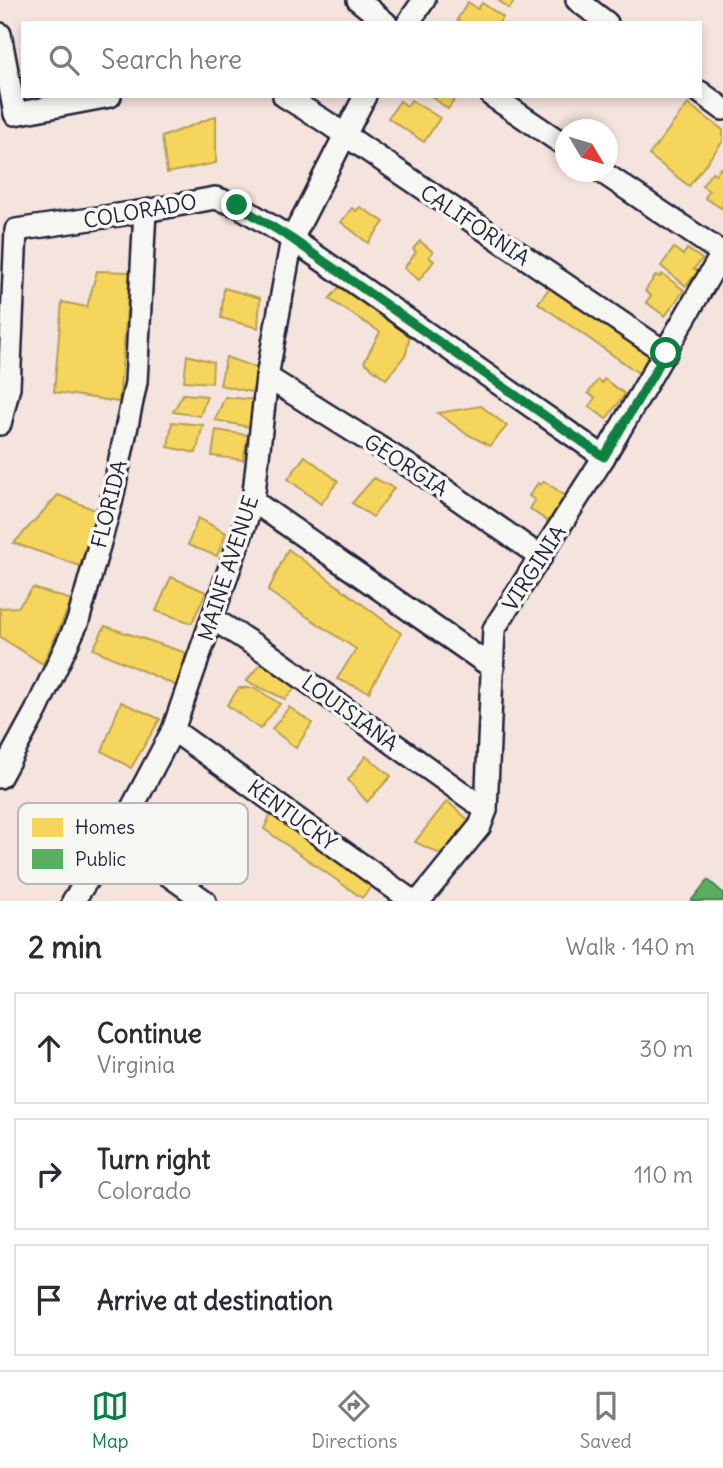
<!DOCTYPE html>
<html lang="en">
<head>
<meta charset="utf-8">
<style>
	:root { --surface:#fff; --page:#f2f2f3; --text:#2b2b33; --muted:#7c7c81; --line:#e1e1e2; --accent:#0b8043 }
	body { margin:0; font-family:Delius,sans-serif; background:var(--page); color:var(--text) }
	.compass { position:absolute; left:555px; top:119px; width:63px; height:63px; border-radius:50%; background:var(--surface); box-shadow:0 4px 10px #0003; rotate:128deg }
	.stop { position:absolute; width:21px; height:21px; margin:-16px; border:5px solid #0b8043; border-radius:50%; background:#fff }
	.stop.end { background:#0b8043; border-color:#fff; box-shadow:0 2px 7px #0008 }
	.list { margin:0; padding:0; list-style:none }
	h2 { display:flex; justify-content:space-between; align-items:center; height:91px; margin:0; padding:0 28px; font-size:30px }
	h2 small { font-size:23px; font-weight:400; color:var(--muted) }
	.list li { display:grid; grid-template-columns:46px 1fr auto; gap:21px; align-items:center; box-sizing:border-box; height:112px; margin:0 14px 14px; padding:0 14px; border:2px solid var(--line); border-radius:0px }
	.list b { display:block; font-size:26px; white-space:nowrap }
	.list p { margin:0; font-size:23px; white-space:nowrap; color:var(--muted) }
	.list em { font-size:23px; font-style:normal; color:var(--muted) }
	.icon { flex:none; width:38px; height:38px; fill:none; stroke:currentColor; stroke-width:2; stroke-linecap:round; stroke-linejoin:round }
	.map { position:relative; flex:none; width:723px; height:901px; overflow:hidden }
	.search { position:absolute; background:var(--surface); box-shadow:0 4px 10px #0003; left:21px; right:21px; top:21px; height:77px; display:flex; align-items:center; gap:18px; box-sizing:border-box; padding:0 24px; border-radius:0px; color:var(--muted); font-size:26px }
	.sheet { height:469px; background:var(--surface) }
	nav { display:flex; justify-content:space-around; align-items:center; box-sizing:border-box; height:98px; border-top:2px solid var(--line); background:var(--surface); font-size:19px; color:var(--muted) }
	nav a { display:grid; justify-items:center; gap:4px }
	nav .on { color:var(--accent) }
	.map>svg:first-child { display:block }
	.homes { fill:#f6d55c; stroke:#b69f52; stroke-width:2 }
	.public { fill:#5aae61; stroke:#498456; stroke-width:2 }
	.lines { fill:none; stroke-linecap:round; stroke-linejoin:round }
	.minor-casing { stroke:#22223b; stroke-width:26 }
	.minor { stroke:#f6f6f2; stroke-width:21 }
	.route { stroke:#0b8043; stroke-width:9 }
	.labels { text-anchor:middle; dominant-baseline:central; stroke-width:7; stroke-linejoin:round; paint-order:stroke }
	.street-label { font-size:21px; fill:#22223b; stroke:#f6f6f2 }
	.key { fill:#f6f6f2; stroke:#b6b6bb; stroke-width:2 }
	.key-label { font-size:19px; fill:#22223b }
</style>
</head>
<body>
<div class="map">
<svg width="723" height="901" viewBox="0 0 723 901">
	<rect width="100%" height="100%" fill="#f5e3dd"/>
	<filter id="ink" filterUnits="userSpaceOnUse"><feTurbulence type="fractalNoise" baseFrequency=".0143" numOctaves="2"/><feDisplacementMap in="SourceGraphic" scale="14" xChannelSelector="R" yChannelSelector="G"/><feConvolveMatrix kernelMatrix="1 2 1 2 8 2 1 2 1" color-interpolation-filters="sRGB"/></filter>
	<g filter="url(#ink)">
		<g class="homes">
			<path d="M498,0H515L509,9Z"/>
			<path d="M468,2L478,9L482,3L503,17L499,23H461L457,20Z"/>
			<path d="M431,96H457L448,109Z"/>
			<path d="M411,100L440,118L424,142L388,118L400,101L407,106Z"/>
			<path d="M688,104L723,130V141L689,186L649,155Z"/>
			<path d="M216,116V163L167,173L162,137Z"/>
			<path d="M720,168L723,171V206L721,208L705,198L709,191L702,186L712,172L716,174Z"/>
			<path d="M360,207L384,222L368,243L341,222L352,208L356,211Z"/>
			<path d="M420,241L433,252L429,257L434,261L419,280L404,268L416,252L413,249Z"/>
			<path d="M674,248L683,255L687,249L702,259L694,269L698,271L686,286L661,266Z"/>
			<path d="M97,271L130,272L119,402L54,392L62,302L87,307Z"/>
			<path d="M662,274L684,290L665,316L646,302L651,296L645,291L656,275L660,277Z"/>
			<path d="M341,285L411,330L406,354L386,379L364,362L380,332L329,299Z"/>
			<path d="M551,286L653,355L640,374L538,303Z"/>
			<path d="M224,288L260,298L258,328L221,318Z"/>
			<path d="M187,355L213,362L212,383L184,381Z"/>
			<path d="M226,357L262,370L252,392L220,385Z"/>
			<path d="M604,379L625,394L606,419L589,406L595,398L588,393L598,380L602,383Z"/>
			<path d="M183,394L207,396L200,416L173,412Z"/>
			<path d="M225,397L256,400L249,427L215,420Z"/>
			<path d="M481,406L507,426L490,446L465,433L438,413Z"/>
			<path d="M172,422L203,425L196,453L168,447Z"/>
			<path d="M216,430L248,435L243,460L212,456Z"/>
			<path d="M305,456L338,481L321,504L288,479Z"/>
			<path d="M374,478L394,488L373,517L352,503Z"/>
			<path d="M544,481L567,497L550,523L530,509L535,500L529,496L538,483L541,485Z"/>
			<path d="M58,495L98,511L80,566L14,543Z"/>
			<path d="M198,518L226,533L217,556L188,545Z"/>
			<path d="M288,549L401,633L369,692L337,679L356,649L268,591Z"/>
			<path d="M171,577L206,592L192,623L156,611Z"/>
			<path d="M33,588L72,600L43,664L0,637V608L18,607Z"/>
			<path d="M105,626L186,653L177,686L93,649Z"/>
			<path d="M266,658L300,683L285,699L246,681Z"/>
			<path d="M239,688H255L280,704L260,729L227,705Z"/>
			<path d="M121,702L160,719L131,768L102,751Z"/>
			<path d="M289,707L312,723L296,748L272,729Z"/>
			<path d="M366,756L391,776L367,802L348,780Z"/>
			<path d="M447,801L473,824L440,854L415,842Z"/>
			<path d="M273,809L374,883L362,898L264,829Z"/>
		</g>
		<path class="public" d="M708,880L723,893V901H691Z"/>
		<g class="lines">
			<defs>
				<g id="minor">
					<path d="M358,0L386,23"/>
					<path d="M577,0L607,23"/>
					<path d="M408,23L424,0"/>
					<path d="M0,34L15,114L110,96"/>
					<path d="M700,92L723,109"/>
					<path d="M284,96L323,120L666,353"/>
					<path d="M492,96L566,146"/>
					<path d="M602,172L722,253"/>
					<path d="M267,377L425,476L541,557"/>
					<path d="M0,424L9,387L16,230L145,211L215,198L237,205L292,239L604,457"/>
					<path d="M253,501L493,668"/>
					<path d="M213,619L269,654L486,810"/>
					<path d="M173,730L412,901"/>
					<path d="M0,777L36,711L78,621L111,503L136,382L145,211"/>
					<path d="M116,838L205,901"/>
					<path d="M73,901L116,838L173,730L253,501L267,377L292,239L365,96"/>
					<path d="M419,901L480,826L486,810L494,629L604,457L723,252"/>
				</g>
			</defs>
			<use href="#minor" class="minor-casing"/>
			<use href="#minor" class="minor"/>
		</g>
	</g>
	<g class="lines" filter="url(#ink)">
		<path class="route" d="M237,205L292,239L604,457L666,353"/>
	</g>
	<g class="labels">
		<g class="street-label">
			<text transform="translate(140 211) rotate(-10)">COLORADO</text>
			<text transform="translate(475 225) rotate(34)">CALIFORNIA</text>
			<text transform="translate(406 465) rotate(33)">GEORGIA</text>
			<text transform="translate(109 504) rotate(-76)">FLORIDA</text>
			<text transform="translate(228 568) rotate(-72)">MAINE AVENUE</text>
			<text transform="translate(534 568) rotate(-57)">VIRGINIA</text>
			<text transform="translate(350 713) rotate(36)">LOUISIANA</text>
			<text transform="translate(292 815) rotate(36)">KENTUCKY</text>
		</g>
	</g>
	<rect x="18" y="803" width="230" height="81" rx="10" class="key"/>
	<rect x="32" y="818" width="31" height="19" fill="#f6d55c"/>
	<rect x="32" y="849" width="31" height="20" fill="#5aae61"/>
	<g class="key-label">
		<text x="75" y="834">Homes</text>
		<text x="75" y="866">Public</text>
	</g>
</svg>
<svg class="compass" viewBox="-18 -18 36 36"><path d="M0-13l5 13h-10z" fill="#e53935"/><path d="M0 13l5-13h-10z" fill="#7c7c81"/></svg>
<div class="stop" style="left:666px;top:353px"></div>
<div class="stop end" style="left:237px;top:205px"></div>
<div class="search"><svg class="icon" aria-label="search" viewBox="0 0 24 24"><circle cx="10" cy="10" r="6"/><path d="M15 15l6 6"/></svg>Search here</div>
</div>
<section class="sheet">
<h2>2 min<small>Walk · 140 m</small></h2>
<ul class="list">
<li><svg class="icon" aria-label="ahead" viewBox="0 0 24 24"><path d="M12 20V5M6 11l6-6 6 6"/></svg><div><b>Continue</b><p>Virginia</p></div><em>30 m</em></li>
<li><svg class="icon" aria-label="right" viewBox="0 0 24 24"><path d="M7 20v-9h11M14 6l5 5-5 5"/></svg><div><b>Turn right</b><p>Colorado</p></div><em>110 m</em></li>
<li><svg class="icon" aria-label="arrive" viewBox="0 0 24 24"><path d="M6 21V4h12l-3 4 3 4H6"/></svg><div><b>Arrive at destination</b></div></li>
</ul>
</section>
<nav>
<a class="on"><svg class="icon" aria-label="map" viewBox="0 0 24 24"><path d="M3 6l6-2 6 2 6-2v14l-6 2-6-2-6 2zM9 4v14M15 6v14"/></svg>Map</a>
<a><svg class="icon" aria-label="directions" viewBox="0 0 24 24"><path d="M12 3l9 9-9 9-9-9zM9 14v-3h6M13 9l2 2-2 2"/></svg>Directions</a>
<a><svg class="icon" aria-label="saved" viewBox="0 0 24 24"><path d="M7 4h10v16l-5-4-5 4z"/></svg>Saved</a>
</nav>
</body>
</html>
